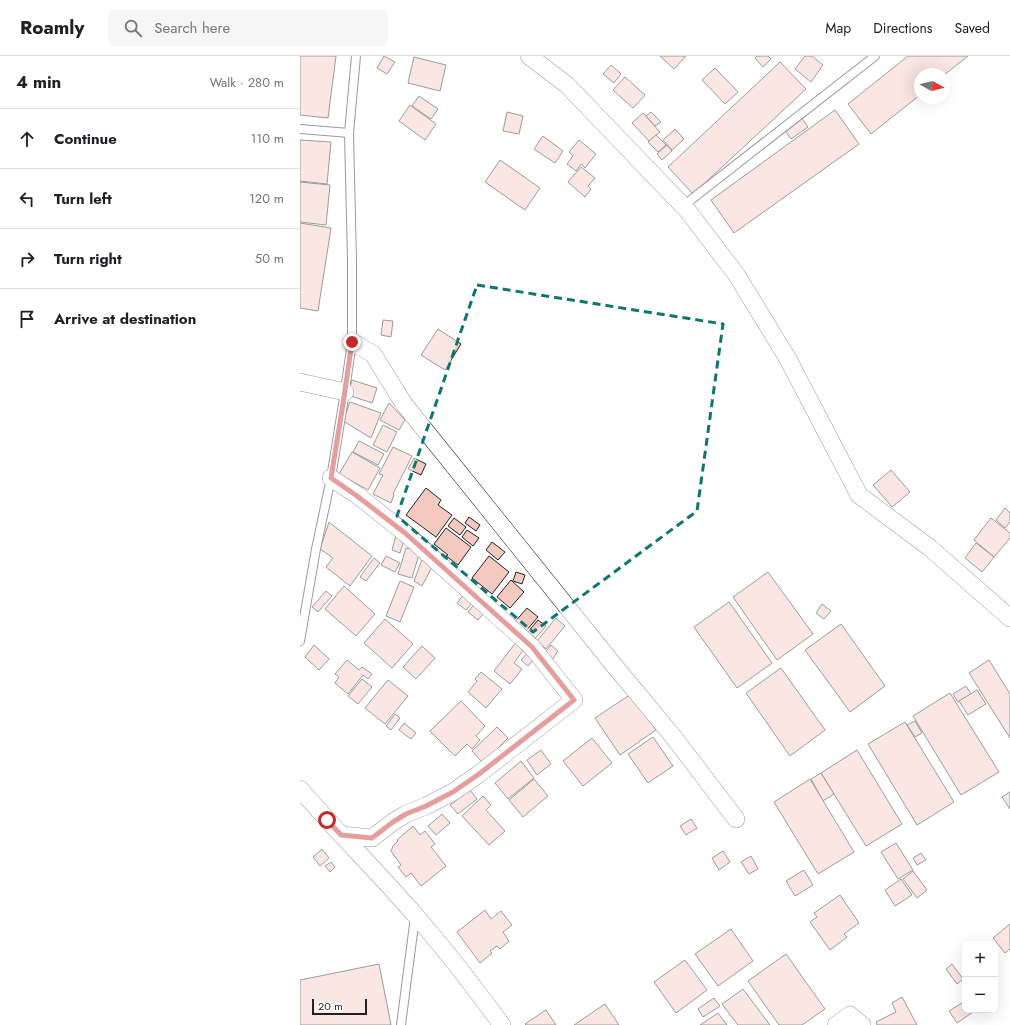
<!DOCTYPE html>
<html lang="en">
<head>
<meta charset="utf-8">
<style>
	:root { --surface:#fff; --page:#f6f6f6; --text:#202124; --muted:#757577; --line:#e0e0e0 }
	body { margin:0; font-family:Jost,sans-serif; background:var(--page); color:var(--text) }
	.controls { position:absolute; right:12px; bottom:12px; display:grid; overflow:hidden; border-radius:8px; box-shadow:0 4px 16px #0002 }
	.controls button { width:36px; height:36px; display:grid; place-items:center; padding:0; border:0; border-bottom:1px solid var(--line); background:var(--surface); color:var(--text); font:20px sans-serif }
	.compass { position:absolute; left:614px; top:12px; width:36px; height:36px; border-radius:50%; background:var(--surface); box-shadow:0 4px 16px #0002; rotate:98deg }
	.scale { position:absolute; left:12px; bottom:10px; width:55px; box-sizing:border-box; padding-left:4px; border:2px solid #222; border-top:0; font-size:11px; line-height:14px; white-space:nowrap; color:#222; -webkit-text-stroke:3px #fff; paint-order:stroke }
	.stop { position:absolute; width:12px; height:12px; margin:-9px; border:3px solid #c62828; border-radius:50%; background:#fff }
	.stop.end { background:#c62828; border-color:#fff; box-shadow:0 1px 4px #0008 }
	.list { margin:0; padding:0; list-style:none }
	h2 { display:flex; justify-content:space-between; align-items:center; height:52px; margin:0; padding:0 16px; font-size:17px }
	h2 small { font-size:13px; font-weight:400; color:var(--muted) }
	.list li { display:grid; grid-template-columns:26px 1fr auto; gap:12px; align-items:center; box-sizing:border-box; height:60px; padding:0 16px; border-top:1px solid var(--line) }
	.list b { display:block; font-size:15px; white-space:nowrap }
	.list em { font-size:13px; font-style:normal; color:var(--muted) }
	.icon { flex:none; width:22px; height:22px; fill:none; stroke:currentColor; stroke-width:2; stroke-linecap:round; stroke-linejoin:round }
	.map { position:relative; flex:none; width:710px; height:969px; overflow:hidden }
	header { display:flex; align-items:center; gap:24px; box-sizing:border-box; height:56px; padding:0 20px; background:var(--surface); border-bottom:1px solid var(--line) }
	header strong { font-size:19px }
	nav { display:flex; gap:22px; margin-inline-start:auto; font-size:14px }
	.search { width:280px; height:36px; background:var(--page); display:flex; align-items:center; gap:10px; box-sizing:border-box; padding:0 14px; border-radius:8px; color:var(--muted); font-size:15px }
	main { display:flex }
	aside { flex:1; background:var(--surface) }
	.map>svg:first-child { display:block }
	.building { fill:#f3c9c0; stroke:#222 }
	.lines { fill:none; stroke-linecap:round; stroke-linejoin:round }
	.lane-casing { stroke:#222; stroke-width:10 }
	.street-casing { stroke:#222; stroke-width:18 }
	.lane { stroke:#fff; stroke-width:8 }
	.street { stroke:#fff; stroke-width:17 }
	.route { stroke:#c62828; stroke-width:5 }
	.marked { fill:none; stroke:#0f766e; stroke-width:3; stroke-dasharray:8 5; stroke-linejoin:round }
</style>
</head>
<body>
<header>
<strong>Roamly</strong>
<div class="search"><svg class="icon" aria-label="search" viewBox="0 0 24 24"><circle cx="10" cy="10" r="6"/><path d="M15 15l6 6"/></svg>Search here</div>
<nav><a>Map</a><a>Directions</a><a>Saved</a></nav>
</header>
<main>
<aside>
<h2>4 min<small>Walk · 280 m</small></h2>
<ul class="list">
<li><svg class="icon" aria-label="ahead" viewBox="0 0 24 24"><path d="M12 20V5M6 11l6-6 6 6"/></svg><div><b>Continue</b></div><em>110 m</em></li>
<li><svg class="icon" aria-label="left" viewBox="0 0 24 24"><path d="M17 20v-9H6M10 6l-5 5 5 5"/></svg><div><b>Turn left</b></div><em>120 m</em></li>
<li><svg class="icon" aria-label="right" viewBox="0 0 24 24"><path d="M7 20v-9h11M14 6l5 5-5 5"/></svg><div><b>Turn right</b></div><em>50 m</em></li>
<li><svg class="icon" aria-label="arrive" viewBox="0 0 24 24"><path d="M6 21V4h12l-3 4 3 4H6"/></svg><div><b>Arrive at destination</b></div></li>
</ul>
</aside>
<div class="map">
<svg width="710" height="969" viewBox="0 0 710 969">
	<rect width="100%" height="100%" fill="#fff"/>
	<g class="building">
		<path d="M0,0H36L28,62L0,59Z"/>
		<path d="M84,0L95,6L87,18L77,12Z"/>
		<path d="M360,0H386L374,13Z"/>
		<path d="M457,0H468L471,3L463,11L455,2Z"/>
		<path d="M505,0H512L523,9L511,26L495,13Z"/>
		<path d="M608,0H668L644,19V18H620V39L571,78L548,48Z"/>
		<path d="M114,1L146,9L140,35L108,27Z"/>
		<path d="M480,6L506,33L393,138L368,111Z"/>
		<path d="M311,9L321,18L314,27L303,18Z"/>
		<path d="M415,12L438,36L425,48L402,24Z"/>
		<path d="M325,21L345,39L333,52L313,34Z"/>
		<path d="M119,40L138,53L131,63L112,50Z"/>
		<path d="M110,49L136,68L125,84L99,65Z"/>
		<path d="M535,54L559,88L434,177L411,144Z"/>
		<path d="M207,56L223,60L219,78L203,75Z"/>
		<path d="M351,56L361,66L355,70L346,60Z"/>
		<path d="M343,57L360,76L349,85L332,67Z"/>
		<path d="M500,60L508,71L491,83L483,72Z"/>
		<path d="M375,73L384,83L372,94L363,84Z"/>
		<path d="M356,79L366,89L358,96L348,86Z"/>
		<path d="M243,80L263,95L255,107L234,93Z"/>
		<path d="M0,84L31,86L27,128L0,125Z"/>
		<path d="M279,84L296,98L285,112L281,108L276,115L267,108L273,100L269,96Z"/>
		<path d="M367,89L372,95L362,104L357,98Z"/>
		<path d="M200,104L240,132L225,154L185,126Z"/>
		<path d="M281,111L295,122L288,130L291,133L285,141L268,126Z"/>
		<path d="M0,126L30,129L26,169L0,166Z"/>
		<path d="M0,167L31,172L18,255L0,252Z"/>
		<path d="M83,264L93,265L91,281L81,279Z"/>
		<path d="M138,273L161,288L145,314L121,299Z"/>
		<path d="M52,324L77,332L72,347L48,339Z"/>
		<path d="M50,346L81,357L71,382L43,365Z"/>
		<path d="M89,347L105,364L99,374L80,364Z"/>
		<path d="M83,369L97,376L87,396L73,389Z"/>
		<path d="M59,385L84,398L78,409L53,396Z"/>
		<path d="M93,391L112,400L93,438L94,439L91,447L73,438L83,419L79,418Z"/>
		<path d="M52,396L80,412L68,434L39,418Z"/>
		<path d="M114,402L126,408L121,419L108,413Z"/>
		<path d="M591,414L610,436L592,451L573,429Z"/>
		<path d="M126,432L141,444L138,449L152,459L136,481L106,459Z"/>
		<path d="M705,452L710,457V466L705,472L696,464Z"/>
		<path d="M169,461L180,469L176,475L165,467Z"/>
		<path d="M154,462L166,471L160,479L148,470Z"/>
		<path d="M691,462L710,477V482L694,501L674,484Z"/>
		<path d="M29,466L72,500L50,530L26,511L33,502L20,493Z"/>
		<path d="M146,472L171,491L158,509L146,500L148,499L134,488Z"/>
		<path d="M167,474L179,482L173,490L162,481Z"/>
		<path d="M96,479L105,481L100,497L92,494Z"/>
		<path d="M192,486L205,496L198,504L186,494Z"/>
		<path d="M676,487L694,501L682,516L665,502Z"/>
		<path d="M106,492L120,495L112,522L98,518Z"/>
		<path d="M86,500L100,507L95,516L81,509Z"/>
		<path d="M189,500L209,516L192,538L172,522Z"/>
		<path d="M123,501L134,507L122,530L114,525Z"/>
		<path d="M74,502L80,507L66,525L60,521Z"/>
		<path d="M216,516L225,519L222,528L213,525Z"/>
		<path d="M468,516L513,578L477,604L433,541Z"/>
		<path d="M211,524L224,536L210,552L197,541Z"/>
		<path d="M100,525L114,531L100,566L86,560Z"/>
		<path d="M44,530L75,558L56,580L25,553Z"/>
		<path d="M26,535L32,540L18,556L12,551Z"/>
		<path d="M164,538L174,545L166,554L157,547Z"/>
		<path d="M176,546L186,555L178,564L168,556Z"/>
		<path d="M429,546L472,607L437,632L394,571Z"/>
		<path d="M522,548L531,555L524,563L516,557Z"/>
		<path d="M227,552L238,561L225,576L214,567Z"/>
		<path d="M256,562L265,570L246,593L237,585Z"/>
		<path d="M85,563L113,588L92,612L64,587Z"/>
		<path d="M238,564L246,570L234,584L226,578Z"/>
		<path d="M541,568L585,630L550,656L505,594Z"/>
		<path d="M217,585L225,592L214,607L222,613L210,628L194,615Z"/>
		<path d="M14,589L29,603L19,614L5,601Z"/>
		<path d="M251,589L258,595L252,604L244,598Z"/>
		<path d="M122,590L135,602L116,623L103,611Z"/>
		<path d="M228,596L235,602L228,610L221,604Z"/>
		<path d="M47,604L59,614L62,611L72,618L68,623L63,619L48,638L35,627L39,621L35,618Z"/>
		<path d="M689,604L710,638V682L669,617Z"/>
		<path d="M481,612L525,674L490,700L446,637Z"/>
		<path d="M181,616L202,633L186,652L168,636L177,625L175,623Z"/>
		<path d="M62,623L72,631L58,648L48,640Z"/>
		<path d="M88,624L108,640L85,668L65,652Z"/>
		<path d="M666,630L671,638L658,646L653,638Z"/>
		<path d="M677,634L686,648L668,659L659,645Z"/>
		<path d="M650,637L699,716L661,739L613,660Z"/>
		<path d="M331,638L356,674L320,699L295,662Z"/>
		<path d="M161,645L185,670L176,680L180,684L172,693L167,688L155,700L130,675Z"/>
		<path d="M95,658L100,662L91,674L86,670Z"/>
		<path d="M615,665L622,677L615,681L607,669Z"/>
		<path d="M605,666L654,746L617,769L568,688Z"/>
		<path d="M104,667L116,677L111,683L99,674Z"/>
		<path d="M197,671L208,682L183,707L172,695Z"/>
		<path d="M353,681L373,710L348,727L328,698Z"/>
		<path d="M292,682L312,707L283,730L263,705Z"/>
		<path d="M241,694L251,708L237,719L227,704Z"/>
		<path d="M557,694L602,768L566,790L521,717Z"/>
		<path d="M221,705L234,722L208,743L195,727Z"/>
		<path d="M521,717L534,738L523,745L511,723Z"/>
		<path d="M234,723L248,740L223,761L209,744Z"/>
		<path d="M510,723L554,796L518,818L474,746Z"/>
		<path d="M170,734L177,743L158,758L150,749Z"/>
		<path d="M710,736V753L702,741Z"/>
		<path d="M183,740L191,749L186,754L205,775L189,789L162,760Z"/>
		<path d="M142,758L150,767L136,779L128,770Z"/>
		<path d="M391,763L397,772L386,779L380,770Z"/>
		<path d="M113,770L120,779L125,775L135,788L131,791L146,810L121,830L111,817L106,821L98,811L101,809L91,795L93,790L98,785L97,784Z"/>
		<path d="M596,787L613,814L598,823L581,796Z"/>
		<path d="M22,793L29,802L20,810L13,801Z"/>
		<path d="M423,795L430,806L419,814L412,802Z"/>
		<path d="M621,797L626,804L617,809L613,802Z"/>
		<path d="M451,800L458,813L449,818L441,806Z"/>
		<path d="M31,806L35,811L30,816L25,810Z"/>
		<path d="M504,814L513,829L495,840L486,825Z"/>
		<path d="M613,815L627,834L617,842L603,823Z"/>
		<path d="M601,823L612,839L595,850L585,834Z"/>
		<path d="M540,839L559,867L544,878L547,881L530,894L510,866L517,861L514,857Z"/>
		<path d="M185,854L191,863L201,855L212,869L203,876L209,885L200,893L197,890L190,895L192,897L180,907L157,876Z"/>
		<path d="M710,868V893L705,897L693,882Z"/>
		<path d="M431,873L453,905L418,930L395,898Z"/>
		<path d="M486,898L525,953L502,969H479L448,925Z"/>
		<path d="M385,904L407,934L376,957L354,926Z"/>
		<path d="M79,908L91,969H0V924Z"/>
		<path d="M652,908L663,923L657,928L646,913Z"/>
		<path d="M443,933L470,969H438L422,948Z"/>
		<path d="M602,941L617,969H577L576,966L596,956L592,947Z"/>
		<path d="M414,942L420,950L403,961L398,953Z"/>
		<path d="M665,945V954H676L657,967L649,955Z"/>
		<path d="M305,948L319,969H274Z"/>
		<path d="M246,954L256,969H226L225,968Z"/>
		<path d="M418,957L427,969H400Z"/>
	</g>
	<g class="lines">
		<defs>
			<g id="lane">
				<path d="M0,73L49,77"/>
				<path d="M383,150L575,0"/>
				<path d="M0,585L16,493L31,422L43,348L52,286V205L49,77L56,0"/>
				<path d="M101,969L115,861"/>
			</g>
			<g id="street">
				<path d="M229,0L267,29L387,154L436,218L488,303L559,439L630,492L710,562"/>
				<path d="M52,286L73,298L104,348L313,608L372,679L436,763"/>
				<path d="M0,326L45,336"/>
				<path d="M31,422L57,439L105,477L232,591L274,644L179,718L153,736L126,750L106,758L93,766L72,782L41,779"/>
				<path d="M0,733C37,776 78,816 115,859C146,894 174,931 202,969"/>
				<path d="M536,969L550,959L562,969"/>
			</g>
		</defs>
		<use href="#lane" class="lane-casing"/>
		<use href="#street" class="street-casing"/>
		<use href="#lane" class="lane"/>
		<use href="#street" class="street"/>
	</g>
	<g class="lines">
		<path class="route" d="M27,764L41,779L72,782L93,766L106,758L126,750L153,736L179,718L274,644L232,591L105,477L57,440L31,422L43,348L52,286"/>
	</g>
	<path d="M0 0H710V969H0ZM177,229L423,268L397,455L233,576L97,460Z" fill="#fff" fill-opacity=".55" fill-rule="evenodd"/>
	<path class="marked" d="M177,229L423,268L397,455L233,576L97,460Z"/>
</svg>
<div class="controls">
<button>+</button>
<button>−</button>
</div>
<svg class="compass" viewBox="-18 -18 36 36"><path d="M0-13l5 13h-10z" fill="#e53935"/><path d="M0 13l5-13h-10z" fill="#757577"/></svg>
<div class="scale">20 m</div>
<div class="stop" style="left:27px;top:764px"></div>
<div class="stop end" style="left:52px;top:286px"></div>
</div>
</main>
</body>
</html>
